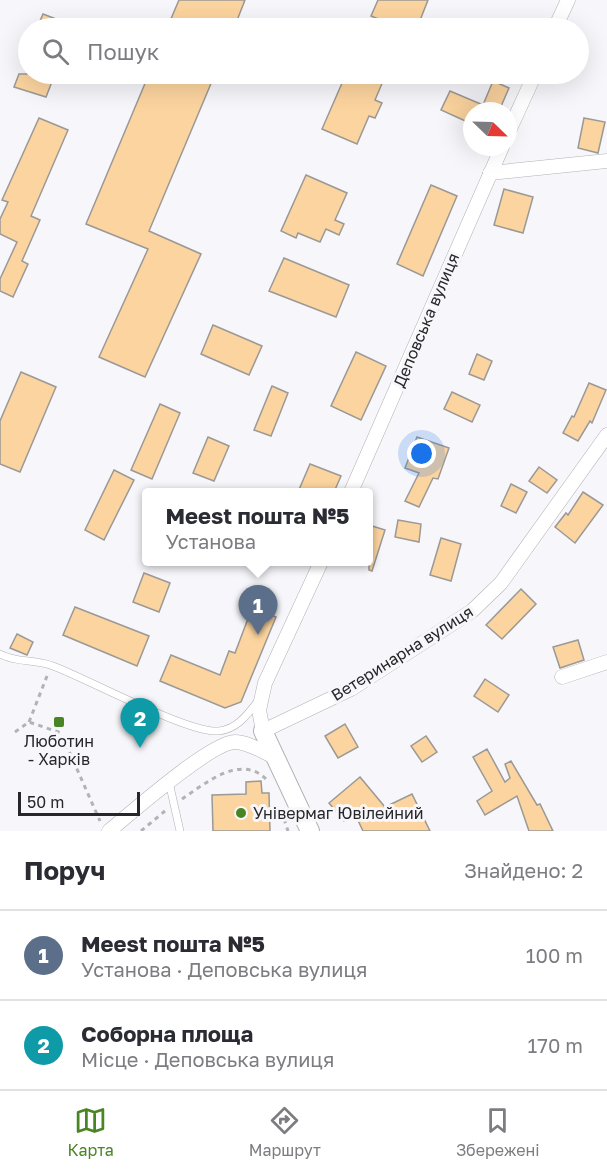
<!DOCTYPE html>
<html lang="uk">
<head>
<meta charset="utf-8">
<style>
	:root { --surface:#fff; --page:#f2f2f3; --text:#2b2b33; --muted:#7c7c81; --line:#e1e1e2; --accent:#498524 }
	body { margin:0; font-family:"Golos Text",sans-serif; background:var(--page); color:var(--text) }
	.compass { position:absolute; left:463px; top:102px; width:54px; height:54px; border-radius:50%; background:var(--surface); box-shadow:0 6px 24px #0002; rotate:113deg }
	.scale { position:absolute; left:18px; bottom:15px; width:122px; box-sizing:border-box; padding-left:6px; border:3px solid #272628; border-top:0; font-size:16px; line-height:21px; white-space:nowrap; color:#272628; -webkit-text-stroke:4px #f7f6fa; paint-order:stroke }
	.you { position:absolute; left:422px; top:454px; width:21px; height:21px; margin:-15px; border:4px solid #fff; border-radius:50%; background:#1a73e8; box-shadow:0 0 0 9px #1a73e833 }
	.badge { display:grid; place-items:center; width:39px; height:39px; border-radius:50%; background:var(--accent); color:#fff; font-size:20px; font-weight:700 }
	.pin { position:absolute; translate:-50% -50px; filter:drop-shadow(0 2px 3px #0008) }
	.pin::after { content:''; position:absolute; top:32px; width:21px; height:18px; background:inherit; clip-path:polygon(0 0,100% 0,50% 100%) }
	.popup { position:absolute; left:142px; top:488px; width:231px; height:78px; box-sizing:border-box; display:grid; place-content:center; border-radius:6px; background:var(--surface); filter:drop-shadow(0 2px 4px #0005); font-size:20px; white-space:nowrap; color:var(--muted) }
	.popup b { font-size:22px; color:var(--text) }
	.popup::after { content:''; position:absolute; left:50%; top:100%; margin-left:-12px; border:12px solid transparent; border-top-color:var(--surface) }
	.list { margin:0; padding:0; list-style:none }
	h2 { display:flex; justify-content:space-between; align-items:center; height:78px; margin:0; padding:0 24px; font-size:26px }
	h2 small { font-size:20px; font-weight:400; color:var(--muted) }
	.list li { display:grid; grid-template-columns:39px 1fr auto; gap:18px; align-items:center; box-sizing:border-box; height:90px; padding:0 24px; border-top:2px solid var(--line) }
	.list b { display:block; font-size:22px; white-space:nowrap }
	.list p { margin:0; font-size:20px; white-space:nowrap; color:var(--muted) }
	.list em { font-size:20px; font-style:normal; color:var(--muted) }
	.icon { flex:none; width:33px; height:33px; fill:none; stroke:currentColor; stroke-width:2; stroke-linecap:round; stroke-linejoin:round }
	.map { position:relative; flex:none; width:607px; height:831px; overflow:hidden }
	.search { position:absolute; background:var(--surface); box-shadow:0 6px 24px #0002; left:18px; right:18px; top:18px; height:66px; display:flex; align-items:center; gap:15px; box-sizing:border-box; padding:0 21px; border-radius:33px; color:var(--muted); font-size:22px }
	.sheet { height:258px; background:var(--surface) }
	nav { display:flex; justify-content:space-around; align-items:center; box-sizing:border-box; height:84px; border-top:2px solid var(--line); background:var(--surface); font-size:16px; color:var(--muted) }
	nav a { display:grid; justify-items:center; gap:3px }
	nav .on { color:var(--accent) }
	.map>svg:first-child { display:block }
	.building { fill:#fcd49f; stroke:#9b9996; stroke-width:1.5 }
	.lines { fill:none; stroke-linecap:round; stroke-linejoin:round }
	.service-casing { stroke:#b2b1b5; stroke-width:8 }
	.minor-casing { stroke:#b2b1b5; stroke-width:15 }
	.tertiary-casing { stroke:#b2b1b5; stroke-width:20 }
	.path { stroke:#b3b2b5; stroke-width:3; stroke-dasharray:4.5 4.5; stroke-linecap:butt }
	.service { stroke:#fff; stroke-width:7 }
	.minor { stroke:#fff; stroke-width:14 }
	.tertiary { stroke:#fff; stroke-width:18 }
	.poi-dot { fill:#498524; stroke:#f7f6fa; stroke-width:2 }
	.labels { text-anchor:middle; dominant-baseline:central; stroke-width:6; stroke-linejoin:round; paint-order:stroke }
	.street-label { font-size:16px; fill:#272628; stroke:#f7f6fa }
	.poi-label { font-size:16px; fill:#272628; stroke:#f7f6fa }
</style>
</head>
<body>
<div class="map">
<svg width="607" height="831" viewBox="0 0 607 831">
	<rect width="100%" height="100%" fill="#f7f6fa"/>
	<g class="building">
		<path d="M179,0H245L234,28H167Z"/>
		<path d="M378,0H428L417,28H401L371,16Z"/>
		<path d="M43,14L77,27V28H37Z"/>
		<path d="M19,74H55L46,97L14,87Z"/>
		<path d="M149,74H215L149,231L201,254L145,377L99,357L148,249L86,224Z"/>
		<path d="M346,74H386L375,100L382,103L375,118L369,116L357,144L322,129Z"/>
		<path d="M493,81L509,88L499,111H472V124L441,110L450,91L483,105Z"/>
		<path d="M39,118L68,130L31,216L40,220L22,261L28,264L13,297L0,291V279L17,242L0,234V219L8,202L2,200Z"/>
		<path d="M584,118L605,122L598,153L578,148Z"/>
		<path d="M306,175L347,193L335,220L344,224L339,235L326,229L320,242L298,233L296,238L281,231Z"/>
		<path d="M431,185L457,196L423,276L397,264Z"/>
		<path d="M504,189L533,197L523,233L494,225Z"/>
		<path d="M284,258L349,285L336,317L269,291Z"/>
		<path d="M213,325L262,346L249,375L201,354Z"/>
		<path d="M356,352L386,366L361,420L331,406Z"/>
		<path d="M477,354L492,361L484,380L469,374Z"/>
		<path d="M21,372L56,387L20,472L0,464V421Z"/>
		<path d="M589,383L606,390L592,423L590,421L578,441L563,433L572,416L574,417Z"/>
		<path d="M272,386L288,393L271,436L254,430Z"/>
		<path d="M452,392L480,405L472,422L444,409Z"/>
		<path d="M160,404L180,413L152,479L131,470Z"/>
		<path d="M208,437L229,446L214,481L193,473Z"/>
		<path d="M417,437L449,448L438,479L433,478L419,507L405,501L419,473L405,468Z"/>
		<path d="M310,464L341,476L334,492H298Z"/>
		<path d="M539,467L557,480L547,493L529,481Z"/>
		<path d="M114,470L134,480L104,540L85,530Z"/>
		<path d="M511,484L527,492L516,513L501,506Z"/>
		<path d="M583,492L603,505L575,543L555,527L566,513L568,515Z"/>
		<path d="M398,520L421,524L419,542L395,537Z"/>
		<path d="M369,525L385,530L372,571L369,570Z"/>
		<path d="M441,538L461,544L451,581L430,575Z"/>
		<path d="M144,573L170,583L159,612L133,602Z"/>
		<path d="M521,589L536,604L502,639L486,625Z"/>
		<path d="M75,607L149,636L137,666L63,635Z"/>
		<path d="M252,608L276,617L241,702L225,708L160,681L171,655L220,675L229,651L235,653Z"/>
		<path d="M17,634L33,642L27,655L10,648Z"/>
		<path d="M578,640L584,660L560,668L553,647Z"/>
		<path d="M485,679L509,695L498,712L474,696Z"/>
		<path d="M345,724L358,747L338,758L325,736Z"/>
		<path d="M426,736L437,752L422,762L411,746Z"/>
		<path d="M487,749L505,782L510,778L505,764L511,761L537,805L540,804L553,831H529L517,796L485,815L477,801L492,791L473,757Z"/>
		<path d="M360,777L385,807L412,794L430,831H363L354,812L344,821L329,803Z"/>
		<path d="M261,781L262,793H269L270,831H213L212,795L246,794V782Z"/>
	</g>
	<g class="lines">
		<defs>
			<g id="service">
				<path d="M0,654C17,663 35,659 53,666C88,679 189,734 219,731C237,729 247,715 258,701"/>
				<path d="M169,782L180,831"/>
			</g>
			<g id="minor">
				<path d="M555,28L568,0"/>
				<path d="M508,133L535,74"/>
				<path d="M490,173L607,161"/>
				<path d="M351,492L502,147"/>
				<path d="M321,562L265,683L259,710L263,731L351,689L472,611L501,583L607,435"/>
				<path d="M562,677L607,662"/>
				<path d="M109,831C131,813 211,742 235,742C248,742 263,752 275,757"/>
			</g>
			<path id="tertiary" d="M263,731L310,831"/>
		</defs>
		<use href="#service" class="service-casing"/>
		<use href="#minor" class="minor-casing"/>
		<use href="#tertiary" class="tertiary-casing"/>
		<g class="path">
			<path d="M29,722L47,676"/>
			<path d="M15,732L29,722L61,733L100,821"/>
			<path d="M182,799C206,783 241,753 267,780"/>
			<path d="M284,819L288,831"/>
			<path d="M141,831L165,811"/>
		</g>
		<use href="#service" class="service"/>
		<use href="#minor" class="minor"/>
		<use href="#tertiary" class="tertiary"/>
	</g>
	<g class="poi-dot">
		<rect x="53" y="716" width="12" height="12" rx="3"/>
		<circle cx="241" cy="813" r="6"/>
	</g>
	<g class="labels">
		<g class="street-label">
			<text transform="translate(426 320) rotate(-67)">Деповська вулиця</text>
			<text transform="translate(402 653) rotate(-32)">Ветеринарна вулиця</text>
		</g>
		<g class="poi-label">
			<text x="59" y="741">Люботин<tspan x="59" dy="18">- Харків</tspan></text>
			<text x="253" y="813" text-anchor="start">Універмаг Ювілейний</text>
		</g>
	</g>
</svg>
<svg class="compass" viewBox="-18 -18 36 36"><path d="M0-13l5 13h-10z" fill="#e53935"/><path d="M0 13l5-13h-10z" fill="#7c7c81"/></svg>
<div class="scale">50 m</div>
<div class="you"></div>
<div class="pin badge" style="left:258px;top:635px;background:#5c6f8a">1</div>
<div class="popup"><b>Meest пошта №5</b>Установа</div>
<div class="pin badge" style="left:140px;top:748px;background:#0f9aa8">2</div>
<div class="search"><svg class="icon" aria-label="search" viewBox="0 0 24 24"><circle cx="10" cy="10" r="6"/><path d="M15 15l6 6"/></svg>Пошук</div>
</div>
<section class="sheet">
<h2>Поруч<small>Знайдено: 2</small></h2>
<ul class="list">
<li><span class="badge" style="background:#5c6f8a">1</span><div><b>Meest пошта №5</b><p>Установа · Деповська вулиця</p></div><em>100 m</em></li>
<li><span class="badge" style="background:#0f9aa8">2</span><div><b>Соборна площа</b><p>Місце · Деповська вулиця</p></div><em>170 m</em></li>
</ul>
</section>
<nav>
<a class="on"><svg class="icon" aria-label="map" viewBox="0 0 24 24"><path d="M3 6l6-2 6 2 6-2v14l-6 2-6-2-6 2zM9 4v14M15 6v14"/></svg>Карта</a>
<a><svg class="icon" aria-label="directions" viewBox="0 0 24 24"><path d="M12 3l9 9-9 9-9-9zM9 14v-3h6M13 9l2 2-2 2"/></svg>Маршрут</a>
<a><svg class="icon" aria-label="saved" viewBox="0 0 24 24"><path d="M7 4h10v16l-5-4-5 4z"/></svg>Збережені</a>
</nav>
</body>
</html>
